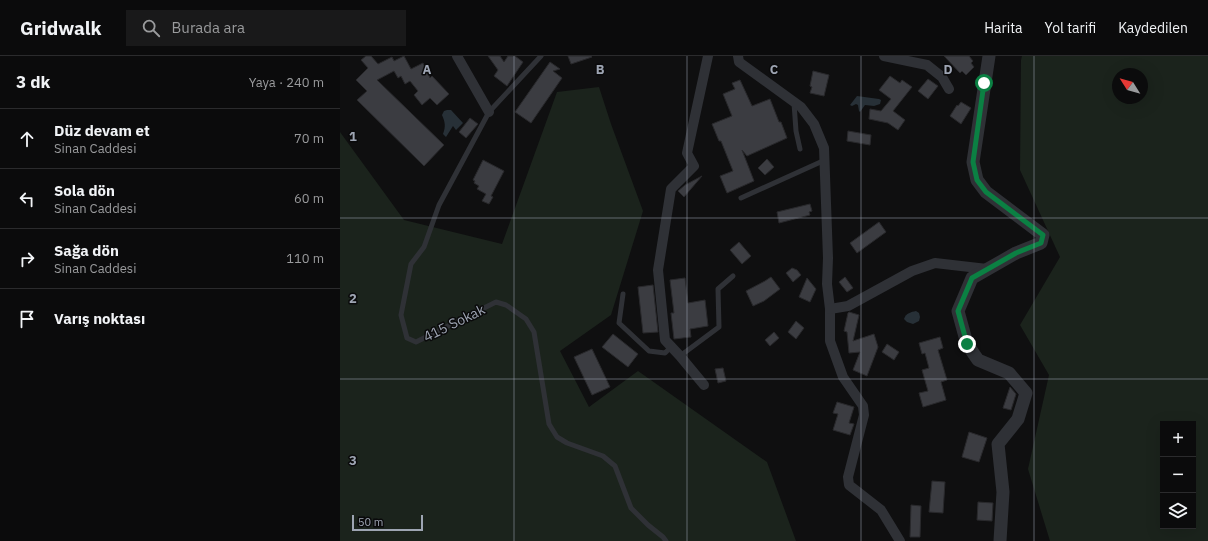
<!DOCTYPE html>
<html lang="tr">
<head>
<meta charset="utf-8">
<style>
	:root { --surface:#0b0b0c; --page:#19191a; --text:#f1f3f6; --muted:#9a9b9d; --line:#2b2b2d }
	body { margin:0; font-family:"IBM Plex Sans",sans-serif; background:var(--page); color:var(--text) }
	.controls { position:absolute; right:12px; bottom:12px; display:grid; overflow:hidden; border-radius:0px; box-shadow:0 4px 16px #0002 }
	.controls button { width:36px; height:36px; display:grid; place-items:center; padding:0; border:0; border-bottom:1px solid var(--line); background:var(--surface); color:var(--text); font:20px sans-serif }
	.compass { position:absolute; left:772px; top:12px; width:36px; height:36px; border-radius:50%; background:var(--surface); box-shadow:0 4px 16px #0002; rotate:307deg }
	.scale { position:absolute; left:12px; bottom:10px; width:71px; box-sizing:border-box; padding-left:4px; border:2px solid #9ea5b3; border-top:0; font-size:11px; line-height:14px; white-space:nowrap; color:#9ea5b3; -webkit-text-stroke:3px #0a0a0b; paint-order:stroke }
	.stop { position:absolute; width:12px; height:12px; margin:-9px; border:3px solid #0b8043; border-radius:50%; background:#fff }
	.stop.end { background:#0b8043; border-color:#fff; box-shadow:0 1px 4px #0008 }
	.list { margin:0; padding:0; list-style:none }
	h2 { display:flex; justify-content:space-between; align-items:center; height:52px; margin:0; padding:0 16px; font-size:17px }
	h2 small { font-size:13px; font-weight:400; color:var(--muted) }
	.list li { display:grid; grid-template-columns:26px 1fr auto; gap:12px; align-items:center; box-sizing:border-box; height:60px; padding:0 16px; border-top:1px solid var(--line) }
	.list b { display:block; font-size:15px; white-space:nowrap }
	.list p { margin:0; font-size:13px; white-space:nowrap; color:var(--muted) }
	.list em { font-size:13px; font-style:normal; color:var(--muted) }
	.icon { flex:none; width:22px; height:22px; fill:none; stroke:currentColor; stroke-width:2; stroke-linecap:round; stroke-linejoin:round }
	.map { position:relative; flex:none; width:868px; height:485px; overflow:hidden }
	header { display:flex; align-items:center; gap:24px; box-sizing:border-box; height:56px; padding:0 20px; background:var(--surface); border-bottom:1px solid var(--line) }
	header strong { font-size:19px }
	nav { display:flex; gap:22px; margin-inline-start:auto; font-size:14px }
	.search { width:280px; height:36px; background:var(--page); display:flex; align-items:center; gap:10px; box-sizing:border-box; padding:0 14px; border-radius:0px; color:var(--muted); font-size:15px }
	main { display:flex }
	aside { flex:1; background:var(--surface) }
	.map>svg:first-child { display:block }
	.green { fill:#1b231c; fill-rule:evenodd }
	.water { fill:#273037 }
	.building { fill:#3b3c41; stroke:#29292c }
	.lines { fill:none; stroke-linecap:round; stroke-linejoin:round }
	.service { stroke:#2f3136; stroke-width:5 }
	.minor { stroke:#2f3136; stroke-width:10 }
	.tertiary { stroke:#2f3136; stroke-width:13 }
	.route { stroke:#0b8043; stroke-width:5 }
	.grid { fill:none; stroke:#9ea5b3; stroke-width:1; stroke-opacity:0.55 }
	.labels { text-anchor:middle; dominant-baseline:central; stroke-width:3; stroke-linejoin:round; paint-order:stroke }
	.street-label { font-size:14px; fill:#9ea5b3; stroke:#0a0a0b }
	.grid-label { font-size:13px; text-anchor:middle; font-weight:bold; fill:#9ea5b3; stroke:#0a0a0b; stroke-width:3; stroke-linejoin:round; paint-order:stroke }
</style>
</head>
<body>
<header>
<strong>Gridwalk</strong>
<div class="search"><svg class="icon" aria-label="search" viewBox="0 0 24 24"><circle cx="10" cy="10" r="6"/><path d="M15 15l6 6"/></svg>Burada ara</div>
<nav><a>Harita</a><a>Yol tarifi</a><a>Kaydedilen</a></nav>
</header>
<main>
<aside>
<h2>3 dk<small>Yaya · 240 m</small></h2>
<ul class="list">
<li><svg class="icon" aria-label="ahead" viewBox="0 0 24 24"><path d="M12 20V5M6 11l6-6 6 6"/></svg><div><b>Düz devam et</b><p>Sinan Caddesi</p></div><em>70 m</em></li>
<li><svg class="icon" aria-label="left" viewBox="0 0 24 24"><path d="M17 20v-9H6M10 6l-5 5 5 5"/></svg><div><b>Sola dön</b><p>Sinan Caddesi</p></div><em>60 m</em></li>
<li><svg class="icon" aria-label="right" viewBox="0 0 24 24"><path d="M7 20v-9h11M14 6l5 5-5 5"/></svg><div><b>Sağa dön</b><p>Sinan Caddesi</p></div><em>110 m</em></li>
<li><svg class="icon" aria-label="arrive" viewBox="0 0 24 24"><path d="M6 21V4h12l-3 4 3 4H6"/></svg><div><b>Varış noktası</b></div></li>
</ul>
</aside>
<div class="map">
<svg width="868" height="485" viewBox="0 0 868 485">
	<rect width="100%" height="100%" fill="#0f0f10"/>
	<g class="green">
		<path d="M682,0H868V485H710L688,413L709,319L680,269L720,201L680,114L681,4ZM778,18H802V42H778ZM823,368H853V470H823Z"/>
		<path d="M259,31L271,68L303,155L271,259L220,295L249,351L298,315L427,406L456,485H0V76L64,164L162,188L217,36Z"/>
	</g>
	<g class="water">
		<path d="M517,40L539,43L541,44L540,48L534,50L525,49L520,56L519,55L518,49L516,48L512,50L510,49Z"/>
		<path d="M107,54H111L123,67L116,74L113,70L106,81L103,78C106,70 105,66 102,59L104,55Z"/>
		<path d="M576,255L579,257L580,261L579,265L573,268L567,266L564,263C566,257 571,256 576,255Z"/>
	</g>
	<g class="building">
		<path d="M26,0H31L38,8L52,1L54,5L64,0L71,13L83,7L90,22L92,20L109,38L97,49L90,42L82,49L74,39L78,35L70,25L65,28L61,20L58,22L54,15L37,24L104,89L84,110L17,44L27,35L16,24L28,12L21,4Z"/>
		<path d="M148,0H160L164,6L168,0H175L183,6L167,30L154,20L158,14Z"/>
		<path d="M228,0H251L252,1L231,8Z"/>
		<path d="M604,0H629L633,5L631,7L634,11L626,19L622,15L620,17Z"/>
		<path d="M210,6L220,13L213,15L222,22L191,67L175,56Z"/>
		<path d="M473,15L489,19L484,40L470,37L472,31L470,30Z"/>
		<path d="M550,20L560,27L562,24L572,31L553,55L565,64L558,74L548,67L529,63L530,53L541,55L551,43L539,34Z"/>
		<path d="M588,23L598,30L588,43L578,35Z"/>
		<path d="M400,24L412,50L430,43L439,66H441L447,82L407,100L402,94L414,125L387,137L380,120L393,115L381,85H379L372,68L392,60L383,38L395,33L392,27Z"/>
		<path d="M621,46L631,52L621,68L610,60L617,49L618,50Z"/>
		<path d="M130,62L138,68L126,82L119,76Z"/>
		<path d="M508,75L531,79L530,89L507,85Z"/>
		<path d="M427,103L434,111L425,119L418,112Z"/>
		<path d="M143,104L164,115L151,140L153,141L149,148L142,145L146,138L137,133L139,130L134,127L135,125L133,124Z"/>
		<path d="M362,120L344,141L338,135L345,129Z"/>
		<path d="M470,148L472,155L469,156L470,159L439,167L437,156Z"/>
		<path d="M539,166L546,176L517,197L510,187Z"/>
		<path d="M399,186L411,200L402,208L390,194Z"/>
		<path d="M452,212L457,214L461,219L453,226L446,217Z"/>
		<path d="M431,221L440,233L424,245L413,250L406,235L425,225Z"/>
		<path d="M505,221L513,232L507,236L499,226Z"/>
		<path d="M345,222L348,247L365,244L368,270L350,273L351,281L334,283L331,257H334L330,224Z"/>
		<path d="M467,222L476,233L470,246L459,241Z"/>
		<path d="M313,229L318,276L303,277L298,231Z"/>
		<path d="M509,256L519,259L513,285L534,278L538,291L527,320L513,314L520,296L509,297L507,276L504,275L508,257Z"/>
		<path d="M456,265L464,272L456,283L448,276Z"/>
		<path d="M434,276L439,282L430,290L425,284Z"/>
		<path d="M273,278L298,298L288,311L262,291Z"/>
		<path d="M600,281L603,292L598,294L607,324L601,326L606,344L583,351L579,337L588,335L582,314L589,312L585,297L582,298L579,287Z"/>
		<path d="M547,288L559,296L554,304L542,296Z"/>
		<path d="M252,293L270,331L252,339L234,301Z"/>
		<path d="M383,312L386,325L378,327L375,313Z"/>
		<path d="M670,331L676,338L671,354L663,352Z"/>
		<path d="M497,346L514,351L509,367L514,368L510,379L493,374L498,358L493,357Z"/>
		<path d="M629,376L647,382L639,406L622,401Z"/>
		<path d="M592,425L605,426L603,457L589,456Z"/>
		<path d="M638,446L653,447L652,465L637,464Z"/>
		<path d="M571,449L581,450L580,481H570Z"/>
	</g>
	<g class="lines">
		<g class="service">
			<path d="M201,0L149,56L99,149L84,191L71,208L61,259L67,282L76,286L156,246L166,249L186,263L194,276L209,368L217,381L227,387L263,400L275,410L291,452L308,469L323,481L326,485"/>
			<path d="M454,47L456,75L460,93"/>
			<path d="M401,142L485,104"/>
			<path d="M283,238L279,267L309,295L325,297L331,291"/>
			<path d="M340,300L379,271L378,233L393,220"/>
		</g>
		<g class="minor">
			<path d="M117,0L149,56"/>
			<path d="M398,0L399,6L461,51L474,68L484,92L488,202L487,228L490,253V285L503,321L523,350L524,359L508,421L509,429L541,454L560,485"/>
			<path d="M544,0L587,9L602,21L609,33"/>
			<path d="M490,253L508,250L572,215L595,207L647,213"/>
			<path d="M364,329L340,300L325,284L318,214L331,133L354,110L347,97L368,0"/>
		</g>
		<path class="tertiary" d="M649,0L633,106L637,124L646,136L703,179L701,187L676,197L632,222L618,255L627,288L638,304L669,317L686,337L678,363L658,388L663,436L660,485"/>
	</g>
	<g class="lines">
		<path class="route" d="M627,288L618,255L632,222L676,197L701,187L703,179L646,136L637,124L633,106L644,27"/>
	</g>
	<path class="grid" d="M174,0V485M347,0V485M521,0V485M694,0V485M0,162H868M0,323H868"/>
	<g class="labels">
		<g class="street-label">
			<text transform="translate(114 267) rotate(-26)">415 Sokak</text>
		</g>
	</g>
	<g class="grid-label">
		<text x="87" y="18">A</text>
		<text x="260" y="18">B</text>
		<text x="434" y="18">C</text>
		<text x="608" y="18">D</text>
		<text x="13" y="85">1</text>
		<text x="13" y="247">2</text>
		<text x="13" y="409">3</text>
	</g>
</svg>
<div class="controls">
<button>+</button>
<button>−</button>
<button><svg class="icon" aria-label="layers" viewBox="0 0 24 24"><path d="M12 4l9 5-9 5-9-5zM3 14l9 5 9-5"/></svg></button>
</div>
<svg class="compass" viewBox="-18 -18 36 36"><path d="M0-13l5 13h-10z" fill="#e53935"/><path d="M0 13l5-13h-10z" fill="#9a9b9d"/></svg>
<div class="scale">50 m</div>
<div class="stop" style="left:644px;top:27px"></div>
<div class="stop end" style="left:627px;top:288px"></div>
</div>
</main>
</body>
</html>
